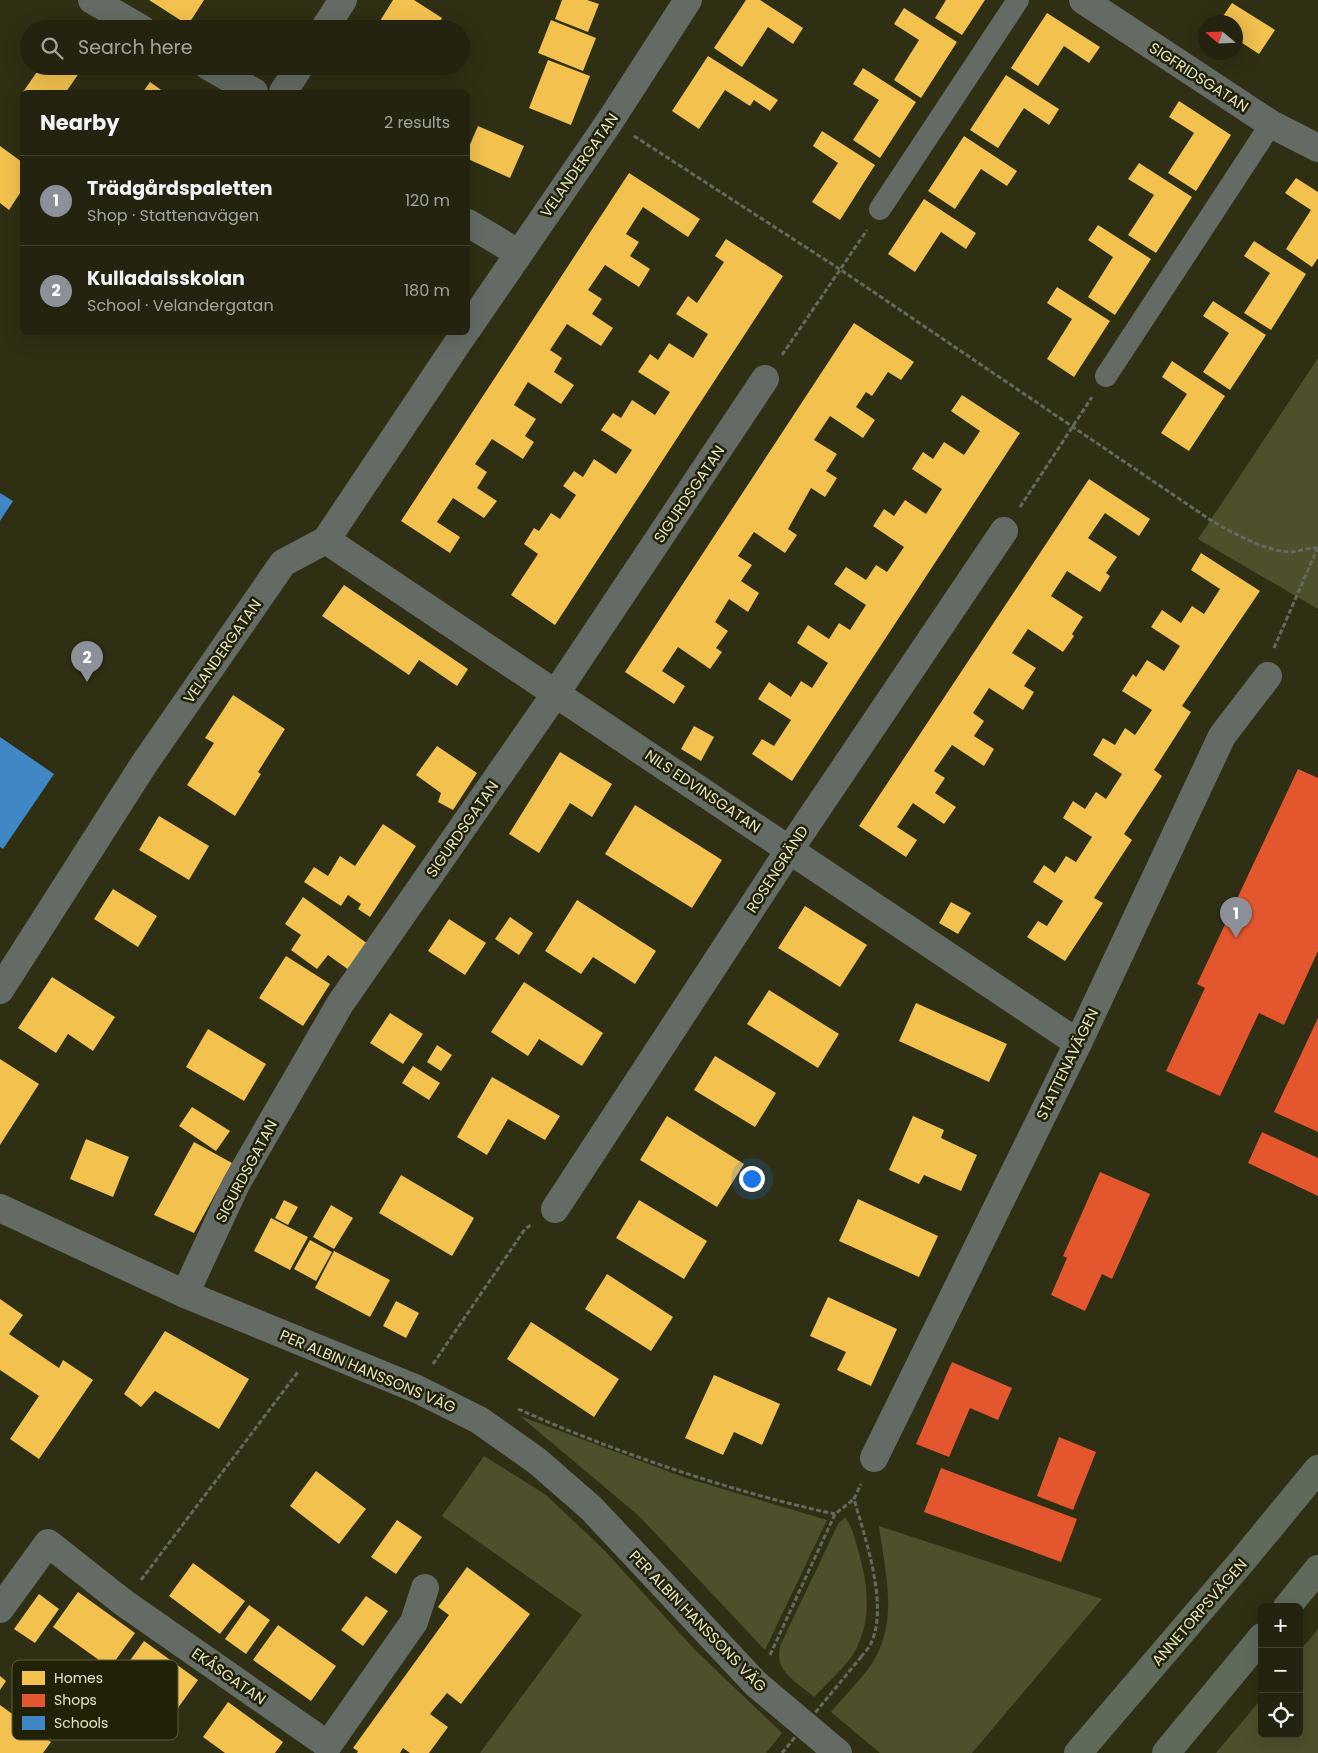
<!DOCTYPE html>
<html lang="en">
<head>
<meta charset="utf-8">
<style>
	:root { --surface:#23230f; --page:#2f2f1d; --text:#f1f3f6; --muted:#a3a49e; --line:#40402f; --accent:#8c9099 }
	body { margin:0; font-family:Poppins,sans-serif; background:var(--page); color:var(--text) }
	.controls { position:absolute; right:15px; bottom:15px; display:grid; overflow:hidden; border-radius:8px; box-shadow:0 5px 20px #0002 }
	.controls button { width:45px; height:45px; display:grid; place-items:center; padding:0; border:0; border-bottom:1px solid var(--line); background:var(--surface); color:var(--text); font:25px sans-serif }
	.compass { position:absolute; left:1198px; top:15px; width:45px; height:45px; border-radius:50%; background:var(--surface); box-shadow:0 5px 20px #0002; rotate:289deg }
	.you { position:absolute; left:751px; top:1178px; width:18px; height:18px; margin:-12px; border:4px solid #fff; border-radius:50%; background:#1a73e8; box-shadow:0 0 0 8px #1a73e833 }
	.badge { display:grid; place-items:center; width:32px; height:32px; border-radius:50%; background:var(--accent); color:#fff; font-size:16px; font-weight:700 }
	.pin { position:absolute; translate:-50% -41px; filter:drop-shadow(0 1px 2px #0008) }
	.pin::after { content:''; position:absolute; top:26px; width:18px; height:15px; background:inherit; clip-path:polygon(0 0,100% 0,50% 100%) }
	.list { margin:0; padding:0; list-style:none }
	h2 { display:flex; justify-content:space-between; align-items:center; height:65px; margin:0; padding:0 20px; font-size:21px }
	h2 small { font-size:16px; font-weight:400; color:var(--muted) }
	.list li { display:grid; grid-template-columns:32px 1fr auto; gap:15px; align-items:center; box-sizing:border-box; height:90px; padding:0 20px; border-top:1px solid var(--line) }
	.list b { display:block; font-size:19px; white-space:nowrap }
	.list p { margin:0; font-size:16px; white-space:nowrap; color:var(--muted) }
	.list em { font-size:16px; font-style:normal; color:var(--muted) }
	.icon { flex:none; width:28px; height:28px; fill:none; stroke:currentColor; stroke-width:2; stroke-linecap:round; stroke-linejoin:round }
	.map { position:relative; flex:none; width:1318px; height:1753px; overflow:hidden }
	.search { position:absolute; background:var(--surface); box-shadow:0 5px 20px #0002; left:20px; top:20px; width:450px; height:55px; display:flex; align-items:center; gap:12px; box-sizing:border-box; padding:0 18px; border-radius:28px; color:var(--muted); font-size:19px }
	.panel { position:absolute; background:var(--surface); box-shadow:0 5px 20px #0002; left:20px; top:90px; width:450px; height:245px; border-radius:8px }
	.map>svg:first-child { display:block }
	.green { fill:#4e4f2b }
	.homes { fill:#f2c14e }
	.shops { fill:#e4572e }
	.schools { fill:#3f88c5 }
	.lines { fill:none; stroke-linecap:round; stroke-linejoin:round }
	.path { stroke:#656a5f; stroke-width:3; stroke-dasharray:5 2.5; stroke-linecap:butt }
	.pedestrian { stroke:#636b64; stroke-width:22 }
	.minor { stroke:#636b64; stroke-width:28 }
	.tertiary { stroke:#636b64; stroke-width:28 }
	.primary { stroke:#606a5b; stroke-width:28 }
	.path-bridge { stroke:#656a5f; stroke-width:3; stroke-dasharray:5 2.5; stroke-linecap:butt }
	.labels { text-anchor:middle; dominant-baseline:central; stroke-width:5; stroke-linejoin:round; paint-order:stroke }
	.street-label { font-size:15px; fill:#e4e6c6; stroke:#212107 }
	.key { fill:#212107; stroke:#5c5c40; stroke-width:1 }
	.key-label { font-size:14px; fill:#e4e6c6 }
</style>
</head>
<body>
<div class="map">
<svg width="1318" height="1753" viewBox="0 0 1318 1753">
	<rect width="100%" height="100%" fill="#2f2f14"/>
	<g class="green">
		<path d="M1318,358V609L1198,539Z"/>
		<path d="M520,1416L686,1478L827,1520L765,1650L639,1516Z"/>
		<path d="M484,1456L546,1495L604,1550L695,1650L782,1733L766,1753H480L582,1615L442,1516Z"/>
		<path d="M845,1517C853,1528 855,1540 859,1553C868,1586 872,1619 855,1651C846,1667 827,1683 814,1697C796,1681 774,1672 780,1646L838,1524Z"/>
		<path d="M879,1526L1102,1599L972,1753H880L831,1712C844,1696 861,1680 873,1662C899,1619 885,1573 879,1526Z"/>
		<path d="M1318,1629V1753H1216L1262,1698V1734H1299V1652Z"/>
	</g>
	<g class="homes">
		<path d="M149,0H204L188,25Z"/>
		<path d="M393,0H414L442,18L435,29H375Z"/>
		<path d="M562,0H587L599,4L588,32L555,19Z"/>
		<path d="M746,0H760L803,28L793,44L768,27L742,67L714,48Z"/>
		<path d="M946,0H985L962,35L935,18Z"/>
		<path d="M1232,3L1275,30L1259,54L1236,39V22H1219Z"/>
		<path d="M904,8L957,42L921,98L894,80L919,40L894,24Z"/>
		<path d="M1047,13L1100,47L1089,63L1064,46L1038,86L1011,68Z"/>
		<path d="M551,20L596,38L583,71L538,53Z"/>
		<path d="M708,56L778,100L770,111L754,100L750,106L725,90L699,129L672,111Z"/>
		<path d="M548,60L590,76L571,125L529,108Z"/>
		<path d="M41,66H84L66,92H23Z"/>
		<path d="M863,68L916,102L880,158L853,140L879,100L853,84Z"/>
		<path d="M1006,75L1059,109L1049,125L1024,108L998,148L970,130Z"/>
		<path d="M150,82L164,92H143Z"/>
		<path d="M1179,101L1231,135L1196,191L1168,173L1194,133L1169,117Z"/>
		<path d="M478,126L524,146L510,178L468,159V149Z"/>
		<path d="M822,131L875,165L840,220L812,202L838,163L813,146Z"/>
		<path d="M964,136L1017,171L1007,186L981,169L955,209L928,191Z"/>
		<path d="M0,146L22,162V190L9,210L0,203Z"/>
		<path d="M1139,163L1192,197L1156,253L1128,235L1154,195L1128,179Z"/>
		<path d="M629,173L700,219L688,237L643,207L626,234L639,242L630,256L650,269L639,287L605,265L588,290L602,299L592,314L613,328L601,346L567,324L550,350L562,358L554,372L574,385L561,404L528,382L514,405L536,419L525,436L534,442L523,459L492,439L475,464L487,472L477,488L497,501L484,518L453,498L437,522L460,537L450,553L401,521Z"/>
		<path d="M1296,178L1318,192V258L1312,267L1286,249L1311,210L1285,193Z"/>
		<path d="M924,199L976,233L966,249L941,232L915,272L888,254Z"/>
		<path d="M1098,225L1151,259L1115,315L1088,297L1113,257L1088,240Z"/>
		<path d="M726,239L783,276L555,625L511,595L538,554L524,544L534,528L539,531L551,513L560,519L576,495L563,486L574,471L583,477L594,459L616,474L632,450L601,430L613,413L621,418L632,400L655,415L670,392L638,372L650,354L658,360L669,343L693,358L708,334L676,314L688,296L697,303L724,262L715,256Z"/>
		<path d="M1254,241L1306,274L1271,330L1244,313L1270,273L1244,256Z"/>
		<path d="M1057,287L1110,321L1074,377L1047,359L1072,319L1047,303Z"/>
		<path d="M1213,301L1266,335L1230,390L1203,372L1229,333L1203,316Z"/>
		<path d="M854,323L914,362L901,380L888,372L872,396L866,392L856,407L875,420L863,438L830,416L814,440L837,454L826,471L837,478L825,497L811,488L788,529L797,535L785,553L754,532L738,556L752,565L741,581L759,593L748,612L729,599L715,622L728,631L716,648L722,652L710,669L678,647L662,671L685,686L674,704L625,672Z"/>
		<path d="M1172,361L1225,396L1189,451L1161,433L1187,394L1162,377Z"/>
		<path d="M962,395L1020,433L792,781L752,754L762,739L774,746L791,720L758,699L769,682L791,697L801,681L812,688L828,663L797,643L808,625L829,639L839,623L850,630L866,605L834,584L846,567L866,580L876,565L887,572L904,547L873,526L884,509L894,516L905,500L926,514L942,489L912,469L923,452L933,459L944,442L964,455L980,431L951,411Z"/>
		<path d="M1089,479L1150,519L1139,536L1105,513L1088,538L1117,557L1106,573L1110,576L1100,592L1067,571L1051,596L1083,617L1072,634L1074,636L1063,652L1028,629L1012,653L1036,668L1024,686L1034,692L1023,710L989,688L973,713L984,721L974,736L994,749L984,766L952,745L934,771L945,778L935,793L956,807L944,824L913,803L897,827L917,840L906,857L859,826Z"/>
		<path d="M1201,553L1260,591L1182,706L1191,712L1154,770L1162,776L1124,834L1132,840L1094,898L1103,903L1065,961L1027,937L1038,921L1047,926L1063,901L1033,882L1044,865L1055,873L1066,856L1076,862L1092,837L1063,818L1073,801L1085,809L1096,792L1106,799L1122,774L1093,755L1103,738L1115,745L1125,728L1135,735L1152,710L1122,691L1133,674L1136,677L1147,660L1164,671L1180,646L1151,627L1162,610L1181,623L1192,606L1204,614L1220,589L1191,570Z"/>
		<path d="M344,585L468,669L457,686L419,660L409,675L322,616Z"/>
		<path d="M233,695L285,729L258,772L261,774L235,816L187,785L214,743L205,738Z"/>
		<path d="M694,726L714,737L701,761L681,749Z"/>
		<path d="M437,746L477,773L453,810L438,802L441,793L416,775Z"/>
		<path d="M560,752L612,784L592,817L570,803L539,853L509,834Z"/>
		<path d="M635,805L722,860L692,908L605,854Z"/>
		<path d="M159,816L209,846L189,880L139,850Z"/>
		<path d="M383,824L416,846L370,917L358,909L361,904L348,895L341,906L304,882L314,867L328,876L340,856L355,866Z"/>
		<path d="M113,889L157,916L138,947L94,919Z"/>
		<path d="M303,897L368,944L349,970L328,955L317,969L291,950L301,935L285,924Z"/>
		<path d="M577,900L656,951L635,984L593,957L581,974L545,951Z"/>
		<path d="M951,902L971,913L958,934L939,923Z"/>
		<path d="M805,906L867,945L840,987L778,948Z"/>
		<path d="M510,917L533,933L519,955L495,939Z"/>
		<path d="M449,919L486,943L465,975L428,951Z"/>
		<path d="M286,956L330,984L303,1026L259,998Z"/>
		<path d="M52,977L115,1017L93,1051L68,1034L56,1053L18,1028Z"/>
		<path d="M524,982L603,1033L582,1066L539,1039L528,1056L491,1032Z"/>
		<path d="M769,990L839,1034L818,1068L747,1024Z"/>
		<path d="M916,1003L1007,1044L989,1082L899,1041Z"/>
		<path d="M390,1013L423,1034L403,1064L370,1043Z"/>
		<path d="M208,1029L266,1064L244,1101L186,1067Z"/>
		<path d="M437,1045L452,1055L441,1071L427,1062Z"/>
		<path d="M715,1056L776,1093L755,1127L694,1090Z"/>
		<path d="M0,1059L39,1084L0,1145Z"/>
		<path d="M413,1066L440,1083L429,1100L402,1083Z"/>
		<path d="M492,1077L560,1116L545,1140L508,1119L487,1155L457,1137Z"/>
		<path d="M192,1107L230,1131L216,1151L179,1126Z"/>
		<path d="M667,1116L744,1164L717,1207L640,1160Z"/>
		<path d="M913,1116L944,1130L941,1138L977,1155L961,1191L924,1175L919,1184L889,1170Z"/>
		<path d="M86,1139L129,1157L113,1197L70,1179Z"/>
		<path d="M194,1142L232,1163L194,1233L154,1215Z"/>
		<path d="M401,1175L474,1218L452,1256L379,1213Z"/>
		<path d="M858,1199L938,1236L919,1277L839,1241Z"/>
		<path d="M284,1200L298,1207L288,1225L275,1218Z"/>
		<path d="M639,1200L707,1241L684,1279L616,1238Z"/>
		<path d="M331,1205L353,1218L334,1249L313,1237Z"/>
		<path d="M271,1218L308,1237L290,1270L254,1251Z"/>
		<path d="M310,1240L332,1252L316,1281L294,1269Z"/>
		<path d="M334,1251L390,1280L370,1317L315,1288Z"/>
		<path d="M607,1274L673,1317L651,1351L585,1309Z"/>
		<path d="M828,1297L897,1329L871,1386L837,1370L846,1352L810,1336Z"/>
		<path d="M0,1299L23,1315L9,1334L59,1368L63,1360L93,1380L39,1459L10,1439L39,1396L0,1370Z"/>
		<path d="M396,1301L419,1313L406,1338L383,1326Z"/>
		<path d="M531,1322L619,1379L594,1417L507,1359Z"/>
		<path d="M165,1331L249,1379L219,1429L155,1391L141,1407L124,1394Z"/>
		<path d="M714,1375L780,1404L762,1445L734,1432L723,1455L685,1438Z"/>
		<path d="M316,1471L366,1509L339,1544L290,1506Z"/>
		<path d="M397,1520L422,1537L396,1574L371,1557Z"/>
		<path d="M193,1563L245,1601L220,1634L169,1596Z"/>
		<path d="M467,1567L530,1614L461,1704L447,1693L430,1714L448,1727L429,1753H410L403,1748L400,1753H357L358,1751L353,1748L449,1615L438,1607Z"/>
		<path d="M78,1592L135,1633L110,1668L53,1627Z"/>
		<path d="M39,1594L59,1609L35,1643L14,1629Z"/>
		<path d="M366,1596L388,1611L363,1646L341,1630Z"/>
		<path d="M249,1605L270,1620L246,1654L225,1639Z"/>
		<path d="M278,1625L336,1666L311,1701L253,1660Z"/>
		<path d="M144,1641L198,1680L175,1712L121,1673Z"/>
		<path d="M0,1676L6,1681L0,1690Z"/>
		<path d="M228,1702L283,1742L275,1753H225L203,1737Z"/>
		<path d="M0,1705L51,1742L43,1753H0Z"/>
	</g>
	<g class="shops">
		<path d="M1298,769L1318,778V951L1284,1025L1259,1013L1220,1096L1166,1071L1205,988L1197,984Z"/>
		<path d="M1318,1018V1132L1274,1112Z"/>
		<path d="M1262,1132L1318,1158V1196L1248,1163Z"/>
		<path d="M1100,1172L1150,1194L1112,1279L1102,1274L1085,1311L1051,1295L1067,1258L1063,1256Z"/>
		<path d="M952,1362L1012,1388L998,1420L970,1408L949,1457L916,1444Z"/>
		<path d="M1059,1437L1096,1452L1073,1510L1037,1496Z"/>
		<path d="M941,1468L1077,1519L1061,1562L924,1512Z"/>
	</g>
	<g class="schools">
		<path d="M0,493L13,501L0,521Z"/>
		<path d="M0,737L54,774L3,849L0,847Z"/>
	</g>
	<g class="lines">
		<g class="path">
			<path d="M634,136L841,270L1212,521C1231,532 1269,553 1292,552C1300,551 1310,547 1318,548"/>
			<path d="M782,355L867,230"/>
			<path d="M1020,507L1092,397"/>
			<path d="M1274,648L1318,547"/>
			<path d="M433,1364L525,1229L531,1225"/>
			<path d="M518,1409C615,1452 731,1492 835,1514"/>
			<path d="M141,1580L298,1372"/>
			<path d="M770,1655L835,1514L854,1499"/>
			<path d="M861,1657C865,1652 870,1647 872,1641C888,1603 865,1538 854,1499L861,1484"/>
		</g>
		<g class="pedestrian">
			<path d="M880,209L1018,0"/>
			<path d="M1106,376L1271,124"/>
		</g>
		<g class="minor">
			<path d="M92,0L142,29"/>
			<path d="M1083,0L1271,124L1318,148"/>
			<path d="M324,29L343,0"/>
			<path d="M208,66L254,92"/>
			<path d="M283,92L300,66"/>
			<path d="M468,223L518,253"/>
			<path d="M468,328L610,121L688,0"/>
			<path d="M326,540L1078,1043"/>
			<path d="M0,990L144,764L283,563L326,540L465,332"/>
			<path d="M555,1209L790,849L1004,531"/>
			<path d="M185,1294L236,1184L340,1004L556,693L765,379"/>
			<path d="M874,1458L1078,1043L1222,736L1268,676"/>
			<path d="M0,1609L48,1543L124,1603L328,1745L414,1622L425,1588"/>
		</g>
		<path class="tertiary" d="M0,1208L185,1294L417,1389L479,1420L537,1461L591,1508L756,1684L838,1753"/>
		<g class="primary">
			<path d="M1287,1607L1318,1569"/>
			<path d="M1078,1753L1243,1560L1318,1469"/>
			<path d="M1166,1753L1262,1637"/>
		</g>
		<path class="path-bridge" d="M782,1753L861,1657"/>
	</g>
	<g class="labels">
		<g class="street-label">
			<text transform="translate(1199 77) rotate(33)">SIGFRIDSGATAN</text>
			<text transform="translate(579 165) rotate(-55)">VELANDERGATAN</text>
			<text transform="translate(689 494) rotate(-56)">SIGURDSGATAN</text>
			<text transform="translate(222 651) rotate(-55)">VELANDERGATAN</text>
			<text transform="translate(703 791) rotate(34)">NILS EDVINSGATAN</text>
			<text transform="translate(462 829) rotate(-55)">SIGURDSGATAN</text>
			<text transform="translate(777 869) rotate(-57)">ROSENGRÄND</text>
			<text transform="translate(1067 1064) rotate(-64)">STATTENAVÄGEN</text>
			<text transform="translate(246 1171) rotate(-62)">SIGURDSGATAN</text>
			<text transform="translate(368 1371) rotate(23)">PER ALBIN HANSSONS VÄG</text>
			<text transform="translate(1199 1612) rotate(-49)">ANNETORPSVÄGEN</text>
			<text transform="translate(698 1621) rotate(46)">PER ALBIN HANSSONS VÄG</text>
			<text transform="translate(229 1676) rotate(35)">EKÅSGATAN</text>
		</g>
	</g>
	<rect x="12" y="1660" width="166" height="80" rx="8" class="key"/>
	<rect x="22" y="1671" width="23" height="14" fill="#f2c14e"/>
	<rect x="22" y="1694" width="23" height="13" fill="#e4572e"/>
	<rect x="22" y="1716" width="23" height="14" fill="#3f88c5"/>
	<g class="key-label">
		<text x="54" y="1683">Homes</text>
		<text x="54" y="1705">Shops</text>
		<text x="54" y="1728">Schools</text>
	</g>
</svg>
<div class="controls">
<button>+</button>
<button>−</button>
<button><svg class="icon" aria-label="locate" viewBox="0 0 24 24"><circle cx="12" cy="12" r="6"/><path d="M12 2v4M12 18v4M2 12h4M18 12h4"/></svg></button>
</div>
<svg class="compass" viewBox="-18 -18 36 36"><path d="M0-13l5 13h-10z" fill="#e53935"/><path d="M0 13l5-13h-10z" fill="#a3a49e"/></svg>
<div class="you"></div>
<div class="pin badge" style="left:1236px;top:938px">1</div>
<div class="pin badge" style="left:87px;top:682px">2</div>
<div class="search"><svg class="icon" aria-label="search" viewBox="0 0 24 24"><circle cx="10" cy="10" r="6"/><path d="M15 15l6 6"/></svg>Search here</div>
<section class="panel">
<h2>Nearby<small>2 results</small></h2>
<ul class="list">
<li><span class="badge">1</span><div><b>Trädgårdspaletten</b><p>Shop · Stattenavägen</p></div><em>120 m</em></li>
<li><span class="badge">2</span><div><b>Kulladalsskolan</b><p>School · Velandergatan</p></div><em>180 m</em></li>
</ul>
</section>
</div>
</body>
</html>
